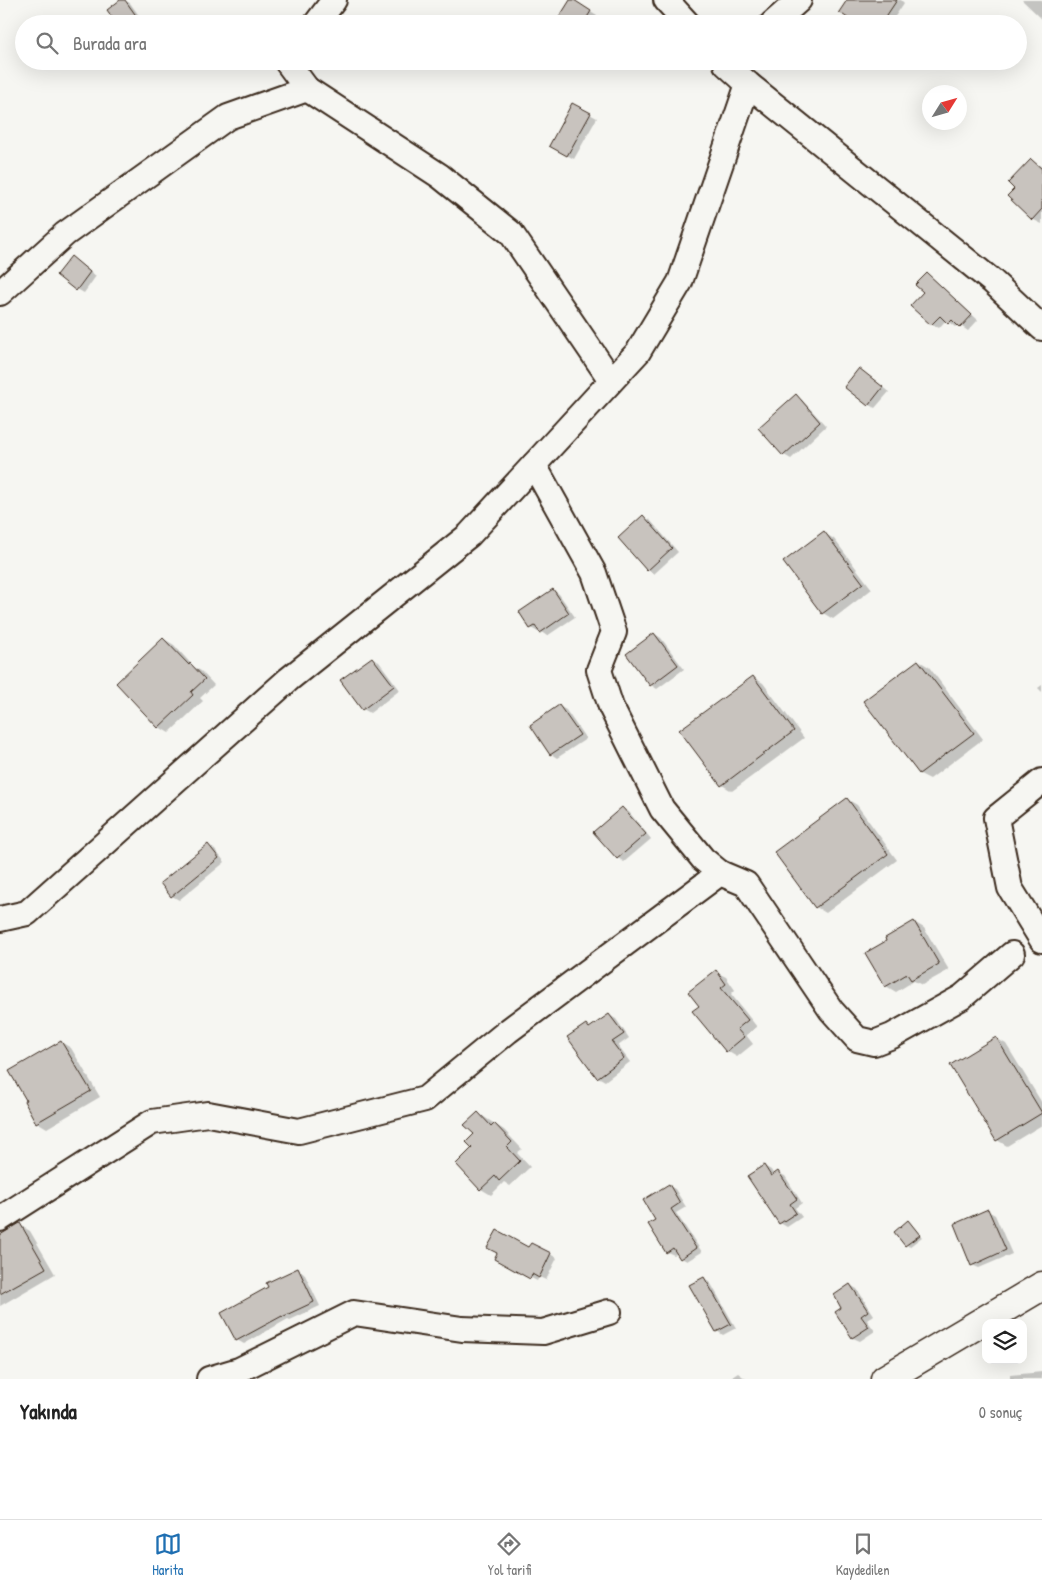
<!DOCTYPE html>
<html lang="tr">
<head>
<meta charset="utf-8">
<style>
	:root { --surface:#fff; --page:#f2f2f2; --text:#222; --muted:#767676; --line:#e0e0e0; --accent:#1f6fb2 }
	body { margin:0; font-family:"Patrick Hand",sans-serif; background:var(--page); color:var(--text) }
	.controls { position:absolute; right:15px; bottom:15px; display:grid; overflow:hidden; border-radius:10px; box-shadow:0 5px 20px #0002 }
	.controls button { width:45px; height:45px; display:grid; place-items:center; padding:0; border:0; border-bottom:1px solid var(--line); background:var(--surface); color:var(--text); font:25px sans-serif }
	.compass { position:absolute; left:922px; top:85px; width:45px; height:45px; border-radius:50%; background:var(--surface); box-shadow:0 5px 20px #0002; rotate:53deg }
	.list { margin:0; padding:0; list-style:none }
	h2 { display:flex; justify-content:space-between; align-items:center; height:65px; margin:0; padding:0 20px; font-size:21px }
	h2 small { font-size:16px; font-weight:400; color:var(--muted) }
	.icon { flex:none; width:28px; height:28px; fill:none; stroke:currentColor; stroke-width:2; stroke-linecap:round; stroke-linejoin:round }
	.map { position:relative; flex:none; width:1042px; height:1379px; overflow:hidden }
	.search { position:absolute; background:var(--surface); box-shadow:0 5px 20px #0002; left:15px; right:15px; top:15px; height:55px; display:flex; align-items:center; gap:12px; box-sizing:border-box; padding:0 18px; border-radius:28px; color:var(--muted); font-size:19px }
	.sheet { height:140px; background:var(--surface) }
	nav { display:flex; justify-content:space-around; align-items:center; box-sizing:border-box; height:70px; border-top:1px solid var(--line); background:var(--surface); font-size:14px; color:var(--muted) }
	nav a { display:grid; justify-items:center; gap:2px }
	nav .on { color:var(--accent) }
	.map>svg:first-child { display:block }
	.shadow { fill:#0003 }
	.building { fill:#c8c3be; stroke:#3b2a1e }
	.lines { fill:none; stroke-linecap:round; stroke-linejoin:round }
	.minor-casing { stroke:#3b2a1e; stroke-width:28 }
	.tertiary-casing { stroke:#3b2a1e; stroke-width:31 }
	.minor { stroke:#f6f6f2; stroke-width:24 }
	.tertiary { stroke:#f6f6f2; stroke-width:28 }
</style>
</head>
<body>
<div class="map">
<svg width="1042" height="1379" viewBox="0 0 1042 1379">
	<rect width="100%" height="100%" fill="#f6f6f2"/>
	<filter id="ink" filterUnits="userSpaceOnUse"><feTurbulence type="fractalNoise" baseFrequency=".02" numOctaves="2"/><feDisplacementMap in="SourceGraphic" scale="10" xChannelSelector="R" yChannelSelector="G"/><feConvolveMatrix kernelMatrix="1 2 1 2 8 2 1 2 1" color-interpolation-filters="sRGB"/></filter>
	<g filter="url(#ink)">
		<g class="shadow">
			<path d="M122,0L130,3L145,24H118Z"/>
			<path d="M571,0L597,16L592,24H556Z"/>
			<path d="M849,0H901L904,3L890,24H858Z"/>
			<path d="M1022,0H1042V19Z"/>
			<path d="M573,105L597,118L574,159L550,146Z"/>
			<path d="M1031,160L1042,167V224L1032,219L1016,189Z"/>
			<path d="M78,262L96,276L84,293L77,289Z"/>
			<path d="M927,275L934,279L978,320L968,331L958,324L955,327L946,320L939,328L932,324L912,306L925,292Z"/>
			<path d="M859,370L889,392L875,408L869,405Z"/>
			<path d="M796,396L802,400L826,426L791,459L784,455Z"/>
			<path d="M643,517L650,520L678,552L654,574L648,570Z"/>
			<path d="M824,533L834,539L872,589L833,619L823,613Z"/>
			<path d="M553,590L559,594L575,617L547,636L540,631L538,632L531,628L520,612Z"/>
			<path d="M655,634L661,638L684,669L657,689L651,685Z"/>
			<path d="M164,639L174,645L194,667L201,671L214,685L200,698L203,701L169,733L159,727Z"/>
			<path d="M372,658L379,662L400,690L370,713L363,709Z"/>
			<path d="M919,661L929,667L983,739L930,779L920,774Z"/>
			<path d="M753,677L763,683L804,738L732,791L722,785Z"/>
			<path d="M1042,685V692L1038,688Z"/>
			<path d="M559,706L566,710L586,739L557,758L551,754Z"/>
			<path d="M847,799L857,805L897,860L826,913L816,907Z"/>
			<path d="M622,808L629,812L651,839L624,862L618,858Z"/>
			<path d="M208,845L214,849L225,862L179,900L172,896L161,884Z"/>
			<path d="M914,922L924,928L949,970L922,985L914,981L896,992L886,986L888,941Z"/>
			<path d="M716,972L726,977L735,990L731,994L757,1027L746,1035L753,1044L737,1057L727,1051L701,1006Z"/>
			<path d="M609,1015L616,1019L629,1038L618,1046L630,1062L605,1081L598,1077L586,1025L591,1028Z"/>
			<path d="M996,1038L1006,1044L1042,1103V1125L1007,1146L997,1140Z"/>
			<path d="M61,1042L71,1048L100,1097L47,1128L37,1122Z"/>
			<path d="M478,1113L504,1130L522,1149L517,1153L530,1167L510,1186L504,1182L491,1195L481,1189L474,1148Z"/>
			<path d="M764,1166L771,1170L774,1175L778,1173L785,1176L802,1203L795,1208L802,1217L787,1227L780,1223Z"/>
			<path d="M669,1186L675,1189L686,1207L676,1213L702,1252L687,1261L681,1258L678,1253L674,1255L667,1252L657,1220Z"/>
			<path d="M988,1211L995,1215L1012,1254L979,1268L972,1265Z"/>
			<path d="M909,1222L922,1237L909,1247L896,1232Z"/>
			<path d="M20,1225L30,1231L55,1274L0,1306V1236Z"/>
			<path d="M529,1249L550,1254L557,1258L546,1280L539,1277L537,1281L496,1259Z"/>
			<path d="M298,1269L304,1273L320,1306L290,1320L288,1319L244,1344L237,1340L270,1288Z"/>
			<path d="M704,1278L710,1282L736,1328L723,1335L717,1331Z"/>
			<path d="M850,1285L857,1289L874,1315L867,1320L875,1331L860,1341L853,1338L837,1312L843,1308Z"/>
			<path d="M1042,1372V1379H1010V1375Z"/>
			<path d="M738,1373L746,1379H729Z"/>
		</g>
		<g class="building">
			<path d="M120,0H125L142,24H117L107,10Z"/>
			<path d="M570,0H574L591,11L583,24H555Z"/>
			<path d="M847,0H897L881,24H856L839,12Z"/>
			<path d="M572,103L591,113L567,156L549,146Z"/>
			<path d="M1031,159L1042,169V209L1032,220L1007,196L1014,189L1008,183Z"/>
			<path d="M71,256L90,272L76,291L56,275Z"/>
			<path d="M927,273L972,315L960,328L952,320L948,324L940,316L931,325L910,306L923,292L915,285Z"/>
			<path d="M859,368L883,387L868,406L844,387Z"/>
			<path d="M796,394L820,422L783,456L758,428Z"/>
			<path d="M643,515L672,548L647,571L618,538Z"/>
			<path d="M824,531L863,583L822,614L783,562Z"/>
			<path d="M553,589L569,613L540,633L535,626L530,629L519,612Z"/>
			<path d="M654,633L678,665L650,686L626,654Z"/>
			<path d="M163,638L189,665L190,663L205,679L191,692L193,695L158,728L116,683Z"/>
			<path d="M372,657L394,686L362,710L340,680Z"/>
			<path d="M918,660L974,733L919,774L863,701Z"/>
			<path d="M753,676L794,731L721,786L679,730Z"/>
			<path d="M559,705L580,735L550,755L530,725Z"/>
			<path d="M847,798L888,854L815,908L774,852Z"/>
			<path d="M622,807L646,834L617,859L593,832Z"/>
			<path d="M208,844L219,858L171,897L160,883Z"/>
			<path d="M914,921L939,964L911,980L907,974L885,987L865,953L886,941L885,938Z"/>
			<path d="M716,970L726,984L721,988L748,1020L737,1029L744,1037L726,1052L692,1011L699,1006L688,992Z"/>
			<path d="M609,1014L624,1034L612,1042L624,1058L597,1078L567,1037L586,1024L589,1028Z"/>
			<path d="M996,1037L1042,1113L996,1141L950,1065Z"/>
			<path d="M61,1041L91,1091L36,1123L24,1101L26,1100L9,1071Z"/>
			<path d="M478,1112L491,1126L494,1123L512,1142L507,1147L520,1161L499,1181L495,1176L480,1190L456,1164L472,1148L466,1142L474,1134L464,1125Z"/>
			<path d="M764,1165L771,1176L778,1171L797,1199L790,1204L796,1213L779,1224L747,1176Z"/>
			<path d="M669,1184L680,1203L671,1209L696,1248L680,1259L673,1248L666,1253L648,1224L655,1220L643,1200Z"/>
			<path d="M988,1209L1006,1250L971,1266L954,1224Z"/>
			<path d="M908,1220L920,1235L905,1246L894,1232Z"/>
			<path d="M20,1223L46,1268L0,1294V1235Z"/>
			<path d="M497,1230L528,1247L531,1243L551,1253L539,1278L532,1274L530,1279L494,1259L497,1253L487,1248Z"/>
			<path d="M298,1268L314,1302L282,1317V1316L236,1341L221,1313L268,1287L266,1283Z"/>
			<path d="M704,1277L731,1324L716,1332L689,1285Z"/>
			<path d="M850,1284L868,1311L861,1316L869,1327L852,1338L835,1312L841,1308L834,1295Z"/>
		</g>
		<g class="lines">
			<defs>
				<g id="minor">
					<path d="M666,0L688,24"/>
					<path d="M316,24L334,0"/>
					<path d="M772,24L799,0"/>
					<path d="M288,61L287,62L307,89"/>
					<path d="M726,64L748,84L992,281L1042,328"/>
					<path d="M0,293L65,234L228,117L307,89L440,176L511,233L611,380"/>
					<path d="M534,465L594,573L614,632L599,670L611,707L662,809L703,859L720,873"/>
					<path d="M1042,781L996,818L1010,888L1042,940"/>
					<path d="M0,919L27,913L289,679L469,535L638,352L680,282L748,84"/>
					<path d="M0,1219L152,1122L208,1114L299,1131L425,1099L508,1031L720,873L746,884L831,1010L857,1039L874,1043L892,1036L962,997L1012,954"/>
					<path d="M209,1379L239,1370L354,1313L462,1329L543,1332L609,1312"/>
				</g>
				<path id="tertiary" d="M885,1379L1042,1286"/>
			</defs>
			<use href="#minor" class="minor-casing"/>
			<use href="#tertiary" class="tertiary-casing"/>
			<use href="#minor" class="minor"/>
			<use href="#tertiary" class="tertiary"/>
		</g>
	</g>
</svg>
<div class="controls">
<button><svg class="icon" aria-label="layers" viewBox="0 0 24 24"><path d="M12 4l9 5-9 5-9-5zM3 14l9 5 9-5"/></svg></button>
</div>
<svg class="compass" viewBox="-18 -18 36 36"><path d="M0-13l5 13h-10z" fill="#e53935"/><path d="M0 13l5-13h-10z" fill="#767676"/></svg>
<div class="search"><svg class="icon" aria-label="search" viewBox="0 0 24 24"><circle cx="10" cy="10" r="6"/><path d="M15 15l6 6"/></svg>Burada ara</div>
</div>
<section class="sheet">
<h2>Yakında<small>0 sonuç</small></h2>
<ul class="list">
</ul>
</section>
<nav>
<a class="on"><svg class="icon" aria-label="map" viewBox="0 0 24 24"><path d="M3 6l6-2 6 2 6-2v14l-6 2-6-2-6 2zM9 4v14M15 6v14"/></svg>Harita</a>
<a><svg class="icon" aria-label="directions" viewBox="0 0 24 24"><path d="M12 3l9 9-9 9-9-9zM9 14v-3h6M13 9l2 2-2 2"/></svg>Yol tarifi</a>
<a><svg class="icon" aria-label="saved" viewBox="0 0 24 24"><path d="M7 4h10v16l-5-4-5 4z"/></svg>Kaydedilen</a>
</nav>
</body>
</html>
